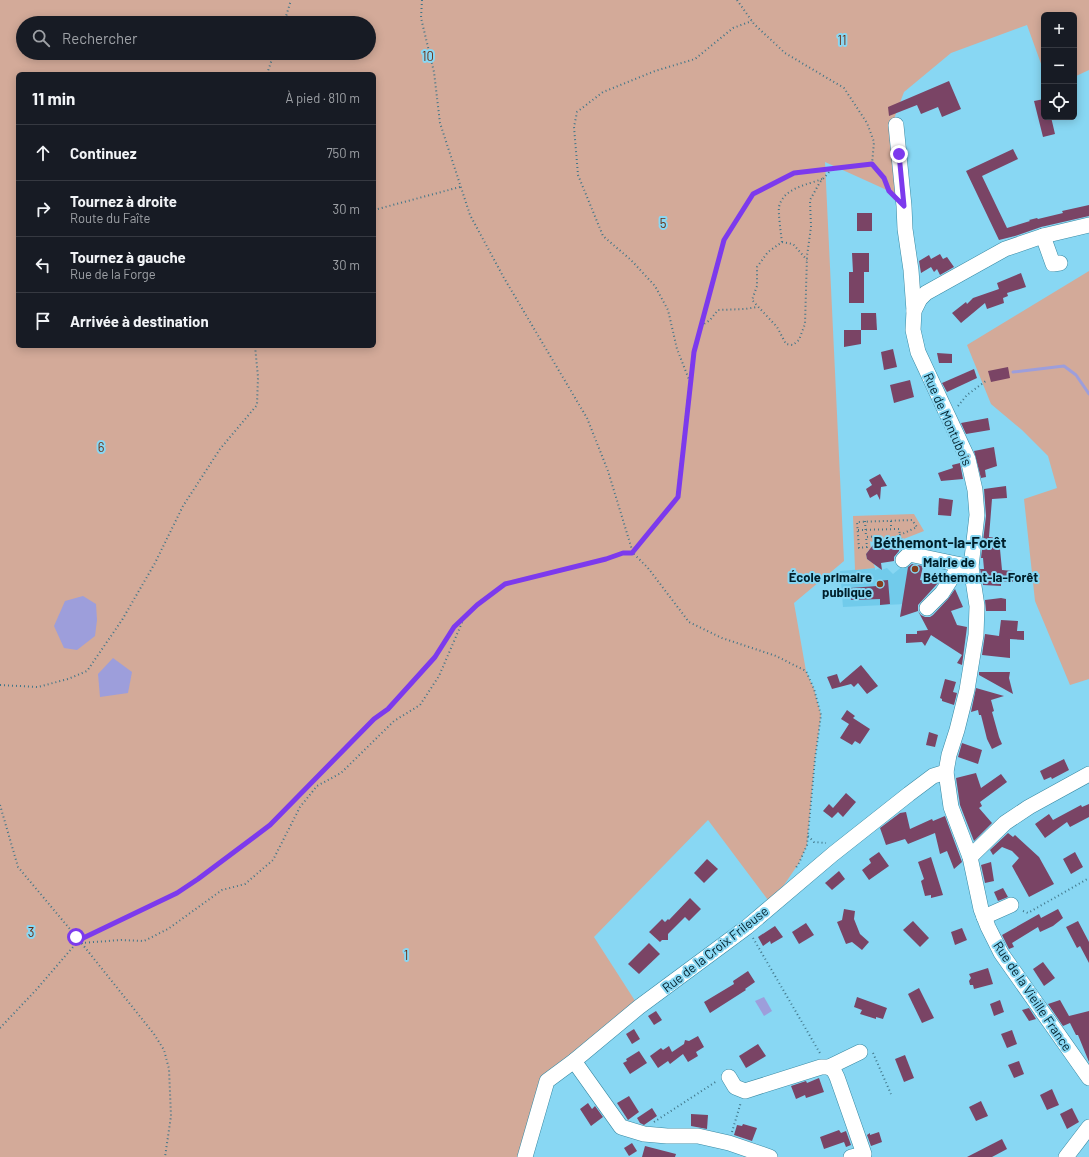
<!DOCTYPE html>
<html lang="fr">
<head>
<meta charset="utf-8">
<style>
	:root { --surface:#171b24; --page:#242831; --text:#f1f3f6; --muted:#9ea1a6; --line:#363941 }
	body { margin:0; font-family:Barlow,sans-serif; background:var(--page); color:var(--text) }
	.controls { position:absolute; right:12px; top:12px; display:grid; overflow:hidden; border-radius:6px; box-shadow:0 2px 10px #0003 }
	.controls button { width:36px; height:36px; display:grid; place-items:center; padding:0; border:0; border-bottom:1px solid var(--line); background:var(--surface); color:var(--text); font:20px sans-serif }
	.stop { position:absolute; width:12px; height:12px; margin:-9px; border:3px solid #7c3aed; border-radius:50%; background:#fff }
	.stop.end { background:#7c3aed; border-color:#fff; box-shadow:0 1px 4px #0008 }
	.list { margin:0; padding:0; list-style:none }
	h2 { display:flex; justify-content:space-between; align-items:center; height:52px; margin:0; padding:0 16px; font-size:17px }
	h2 small { font-size:13px; font-weight:400; color:var(--muted) }
	.list li { display:grid; grid-template-columns:26px 1fr auto; gap:12px; align-items:center; box-sizing:border-box; height:56px; padding:0 16px; border-top:1px solid var(--line) }
	.list b { display:block; font-size:15px; white-space:nowrap }
	.list p { margin:0; font-size:13px; white-space:nowrap; color:var(--muted) }
	.list em { font-size:13px; font-style:normal; color:var(--muted) }
	.icon { flex:none; width:22px; height:22px; fill:none; stroke:currentColor; stroke-width:2; stroke-linecap:round; stroke-linejoin:round }
	.map { position:relative; flex:none; width:1089px; height:1157px; overflow:hidden }
	.search { position:absolute; background:var(--surface); box-shadow:0 2px 10px #0003; left:16px; top:16px; width:360px; height:44px; display:flex; align-items:center; gap:10px; box-sizing:border-box; padding:0 14px; border-radius:22px; color:var(--muted); font-size:15px }
	.panel { position:absolute; background:var(--surface); box-shadow:0 2px 10px #0003; left:16px; top:72px; width:360px; height:276px; border-radius:6px }
	.map>svg:first-child { display:block }
	.built { fill:#71cbeb }
	.green { fill:#d3aa99; fill-rule:evenodd }
	.water { fill:#9d9edb }
	.lines { fill:none; stroke-linecap:round; stroke-linejoin:round }
	.stream { stroke:#9d9edb; stroke-width:3 }
	.building { fill:#7a4465 }
	.minor-casing { stroke:#3889a3; stroke-width:16 }
	.path { stroke:#407588; stroke-width:2; stroke-dasharray:1 3; stroke-linecap:butt }
	.minor { stroke:#fff; stroke-width:15 }
	.route { stroke:#7c3aed; stroke-width:5 }
	.poi-dot { fill:#863e1e; stroke:#88d7f3; stroke-width:1.5 }
	.labels { text-anchor:middle; dominant-baseline:central; stroke-width:4; stroke-linejoin:round; paint-order:stroke }
	.park-label { font-size:13px; fill:#6a2f13; stroke:#88d7f3 }
	.street-label { font-size:13px; fill:#001f2a; stroke:#88d7f3 }
	.poi-label { font-size:13px; font-weight:bold; fill:#001f2a; stroke:#88d7f3; text-anchor:start }
	.quarter-label { font-size:15px; font-weight:bold; fill:#001f2a; stroke:#88d7f3 }
</style>
</head>
<body>
<div class="map">
<svg width="1089" height="1157" viewBox="0 0 1089 1157">
	<rect width="100%" height="100%" fill="#88d7f3"/>
	<path class="built" d="M909,561L907,579L906,604L843,607L840,571L875,568V570L880,568L881,570L887,568L893,574Z"/>
	<g class="green">
		<path d="M0,0H1089V70L1074,77V15H1044V72L1027,25L951,53L904,92L895,116L904,206L889,191L825,162L844,561L794,603L806,671L814,689L821,715L815,759L807,845L799,863L784,885L768,900L708,820L594,937L639,1007L547,1081L525,1157H0ZM23,23H369V53H23ZM18,74H374V346H18Z"/>
		<path d="M1089,271V679L1070,685L1035,601L1024,499L1057,488L1048,456L1022,430L991,404L967,345Z"/>
		<path d="M914,514L924,531L896,542V546H890L878,549L877,540L872,542L870,541L871,550H869L866,554L867,559L871,562H873L875,568L855,570L853,516Z"/>
	</g>
	<g class="water">
		<path d="M83,596L96,604L97,620L95,636L77,650L64,648L54,626L65,601Z"/>
		<path d="M113,658L132,672L128,693L100,697L98,674Z"/>
		<path d="M764,997L772,1011L764,1016L755,1001Z"/>
	</g>
	<g class="lines">
		<path class="stream" d="M1013,372L1064,366L1076,375L1089,394"/>
	</g>
	<g class="building">
		<path d="M949,81L961,109L942,117L938,107L921,114L917,105L889,116L888,107Z"/>
		<path d="M1044,99V117H1051L1055,134L1043,137L1034,101Z"/>
		<path d="M1013,149L1018,159L982,176L1007,228L1030,221L1029,220L1037,218L1038,219L1063,213L1062,211L1089,205V216L1041,227L1015,236L999,240L966,171Z"/>
		<rect x="857" y="213" width="15" height="18"/>
		<path d="M852,253H869V272H864V303H849V272H853Z"/>
		<path d="M940,254L943,259L947,257L954,267L940,275L937,269L934,272L931,267L921,273L919,261L929,255L931,259Z"/>
		<path d="M1021,273L1026,287L1007,293L1008,296L1003,298L1004,303L987,309L985,303L961,323L952,313L966,302L967,304L973,298L999,289L997,283Z"/>
		<path d="M861,313H876L877,330H861Z"/>
		<path d="M844,330H861V344L844,347Z"/>
		<path d="M893,349L897,367L884,370L881,352Z"/>
		<path d="M937,353L952,354V363H939Z"/>
		<path d="M1008,367L1010,378L991,382L988,371Z"/>
		<path d="M974,369L977,378L947,392L942,383Z"/>
		<path d="M910,380L914,397L894,403L890,385Z"/>
		<path d="M988,418L990,430L966,434L961,423Z"/>
		<path d="M994,447L997,466L985,470L986,477L981,478L974,451Z"/>
		<path d="M960,463L963,479L941,481L938,473L953,468L952,465Z"/>
		<path d="M880,474L887,486L881,487L880,500L877,494L870,498L866,489L872,485L869,480Z"/>
		<path d="M1006,486L1007,498L992,499L989,537L1006,539L1005,549H1000L1002,570L1013,571V582L1001,581V586L983,585V578H982L980,569H984L983,558H981L986,516L984,489Z"/>
		<path d="M939,498L953,500L951,516L938,515Z"/>
		<path d="M877,540L878,547L899,545V551L894,557V561L881,563L882,570L867,559L866,554Z"/>
		<path d="M912,564L923,566L920,580L938,583L918,605V611L921,615L925,617H930L933,615L948,599L955,589L963,607L951,611L957,625L967,627L962,665L957,663L962,655L931,635L925,646L922,642L906,643V634H917V631L928,630L918,611L900,617L908,567Z"/>
		<path d="M888,580L890,604L880,605V599L851,600L850,588L877,586V581Z"/>
		<path d="M1001,598L1006,599V611H986L985,600Z"/>
		<path d="M1001,620L1018,621L1017,631H1024V640L1010,639V658L982,655L985,634L999,636Z"/>
		<path d="M861,665L878,686L867,694L858,683L854,687L851,684L832,689L827,677L837,674L840,683Z"/>
		<path d="M979,672H1010L1009,678L1013,694L979,675Z"/>
		<path d="M945,679L956,682L953,692L957,693L954,705L942,701V699L940,698Z"/>
		<path d="M976,688L1004,696L991,700L994,711L992,712L999,737L1002,744L992,749L987,739L981,715H979L978,710L971,712Z"/>
		<path d="M847,710L855,716L853,718L870,729L860,744L855,741L852,745L840,738L849,724L841,719Z"/>
		<path d="M929,732L938,735L935,747L926,745Z"/>
		<path d="M962,743L982,750L978,764L958,757Z"/>
		<path d="M1064,759L1069,770L1052,779L1051,777L1044,780L1040,771Z"/>
		<path d="M976,773L981,788L1001,774L1007,782L980,802L982,806L979,808L992,823L974,841L960,805L956,778Z"/>
		<path d="M846,793L856,802L843,817L838,812L832,818L823,811L829,804L833,808Z"/>
		<path d="M1089,804V817L1070,827L1067,822L1045,838L1035,824L1049,814L1053,820L1081,805L1082,807Z"/>
		<path d="M906,812L910,829L932,819L933,821L945,816L962,862L954,869L947,851L940,854L935,833L908,844L905,839L886,845L880,828L900,813Z"/>
		<path d="M1008,833L1013,837L1015,835L1039,857L1054,884L1029,897L1012,866L1019,858L1012,851L1002,847L993,855L990,850Z"/>
		<path d="M879,852L889,866L869,880L862,870L871,863L869,859Z"/>
		<path d="M1075,852L1083,867L1071,874L1063,859Z"/>
		<path d="M931,857L943,895L931,898V895L925,896L921,881L924,879L918,862Z"/>
		<path d="M707,859L718,869L704,883L694,873Z"/>
		<path d="M991,862L994,881L985,883L981,865Z"/>
		<path d="M839,871L845,879L832,890L825,883Z"/>
		<path d="M1003,888L1008,897L998,901L994,892Z"/>
		<path d="M690,898L701,909L689,921L685,917L668,934V940H662L660,942L649,932L662,919L665,922L668,919L669,920Z"/>
		<path d="M844,909L855,911L854,919L860,934L869,942L862,950L852,942L846,944L837,922L842,920Z"/>
		<path d="M1058,909L1063,918L1053,926L1040,932L1038,927L1012,943L1014,947L1009,949L1002,935L1039,914L1041,918Z"/>
		<path d="M913,921L929,938L920,947L903,930Z"/>
		<path d="M1078,921L1089,942V963L1080,946L1077,948L1066,927Z"/>
		<path d="M806,923L814,935L799,944L792,932Z"/>
		<path d="M775,926L783,937L771,944L770,941L763,946L758,937Z"/>
		<path d="M962,928L967,940L955,945L951,932Z"/>
		<path d="M649,943L660,954L639,974L628,964Z"/>
		<path d="M1043,962L1055,978L1044,986L1033,969Z"/>
		<path d="M988,968L993,984L974,989L973,985H970L969,981L971,978L969,974Z"/>
		<path d="M748,971L755,982L745,989L746,990L710,1013L704,1002L734,984L733,981Z"/>
		<path d="M919,988L934,1018L922,1023L908,994Z"/>
		<path d="M857,997L887,1008L883,1019L876,1017V1019L860,1014L862,1010L854,1007Z"/>
		<path d="M1000,1000L1004,1012L994,1016L990,1004Z"/>
		<path d="M1060,1000L1069,1016L1089,1011V1062L1078,1035H1076L1070,1023L1063,1026L1048,1004Z"/>
		<path d="M1029,1008L1036,1019L1029,1021L1022,1010Z"/>
		<path d="M656,1011L662,1020L654,1025L648,1016Z"/>
		<path d="M634,1029L640,1039L632,1044L626,1034Z"/>
		<path d="M1012,1030L1017,1044L1007,1048L1001,1034Z"/>
		<path d="M698,1036L704,1047L696,1052L698,1056L688,1062L683,1054L670,1064L668,1061L658,1068L650,1056L661,1048L663,1050L669,1046L672,1052L684,1044L685,1040L689,1041Z"/>
		<path d="M758,1044L766,1056L746,1068L739,1056Z"/>
		<path d="M639,1051L647,1063L630,1074L623,1063L627,1061L626,1059Z"/>
		<path d="M905,1055L914,1078L904,1082L895,1059Z"/>
		<path d="M1019,1061L1024,1074L1014,1078L1008,1065Z"/>
		<path d="M819,1078L824,1092L806,1098L805,1095L796,1099L791,1086L806,1081L807,1083Z"/>
		<path d="M1052,1089L1059,1105L1047,1110L1040,1095Z"/>
		<path d="M629,1096L639,1112L628,1120L617,1103Z"/>
		<path d="M981,1101L988,1116L976,1121L969,1107Z"/>
		<path d="M588,1103L592,1109L595,1106L603,1117L591,1126L580,1109Z"/>
		<path d="M652,1108L657,1116L644,1125L640,1123L637,1118Z"/>
		<path d="M1072,1108L1079,1122L1067,1129L1060,1114Z"/>
		<path d="M691,1114L708,1115L707,1129L691,1126Z"/>
		<path d="M743,1124L757,1128L752,1141L734,1135L737,1125L742,1126Z"/>
		<path d="M839,1130L841,1133L846,1131L851,1145L846,1147L844,1142L824,1149L820,1137Z"/>
		<path d="M879,1132L882,1142L871,1146L867,1135L870,1133V1135Z"/>
		<path d="M1002,1139L1007,1149L992,1157H967Z"/>
		<path d="M632,1143L637,1151L629,1156L624,1148Z"/>
		<path d="M645,1146L676,1154L675,1157H642Z"/>
	</g>
	<g class="lines">
		<defs>
			<g id="minor">
				<path d="M896,125L904,206L905,229L911,270L914,311"/>
				<path d="M1089,225L1043,236L1005,249L926,293L920,299L914,311L913,330L918,352L968,459L975,490L977,515L971,567L977,606L976,635L967,690L957,730L949,755L946,772L951,807L970,857L981,909L988,927L1001,953L1089,1078"/>
				<path d="M1043,236L1053,264L1060,263"/>
				<path d="M903,560L909,554L971,567"/>
				<path d="M927,608L942,593L960,565"/>
				<path d="M970,857L1005,823L1029,807L1089,774"/>
				<path d="M984,917L1011,905"/>
				<path d="M574,1061L621,1127L644,1134L667,1136H698L729,1143L770,1157"/>
				<path d="M829,1067L834,1071L837,1077L864,1154L851,1157"/>
				<path d="M729,1077L735,1087L745,1091L821,1067H829L860,1052"/>
				<path d="M525,1157L547,1081L574,1061L639,1007L747,927L833,854L909,794L933,776L946,772"/>
				<path d="M1066,1157L1089,1127"/>
			</g>
		</defs>
		<use href="#minor" class="minor-casing"/>
		<g class="path">
			<path d="M422,0L421,18L434,72L440,123L470,215L504,278L587,418L608,471L633,553L648,568L689,622L722,638L776,656L806,671L814,689L821,715L815,759L807,845L799,863L795,869"/>
			<path d="M737,0L754,24L785,53L844,88L867,123L874,142L872,164L884,178L889,191"/>
			<path d="M284,23L291,0"/>
			<path d="M267,74L274,53"/>
			<path d="M822,179C807,185 783,188 779,207C778,212 781,235 782,242L768,252L757,267V286L752,300L777,327L786,344L793,345L799,340L805,324L807,256L811,227L810,200L820,182L832,169"/>
			<path d="M374,210L460,187"/>
			<path d="M782,242L793,244L807,260"/>
			<path d="M701,326L710,320L718,310L745,309L757,307"/>
			<path d="M690,382L677,349L668,310L655,286L631,260L603,236L578,175L574,127L577,112L603,92L655,71L695,59L733,28L752,21"/>
			<path d="M958,406L967,395L987,380"/>
			<path d="M865,521L866,537"/>
			<path d="M891,521V529"/>
			<path d="M858,530L899,529L900,535L898,538L882,540L881,536L866,537L867,547L859,548L857,522L912,520L917,527L900,535L903,543"/>
			<path d="M633,553L677,497L693,352L724,240L753,194L794,173L872,164"/>
			<path d="M0,685L38,687L68,679L87,671L122,620L155,563L183,506L220,449L257,405L258,377L255,346"/>
			<path d="M0,805L18,867L79,940L154,1034L164,1050L169,1069L171,1116L165,1157"/>
			<path d="M808,836L814,842L826,843"/>
			<path d="M1023,911L1028,913L1089,878"/>
			<path d="M753,938L821,1055"/>
			<path d="M81,943L121,940L144,941L168,929L222,890L245,884L273,860L300,807L317,786L341,773L394,721L420,705L439,676L464,618"/>
			<path d="M0,1028L36,990L79,940L177,893L198,879L269,825L374,719L388,709L435,657L454,627L477,605L505,584L606,559L623,553H633"/>
			<path d="M873,1053L891,1094"/>
			<path d="M654,1122L717,1081"/>
			<path d="M732,1132L741,1102"/>
		</g>
		<use href="#minor" class="minor"/>
	</g>
	<g class="lines">
		<path class="route" d="M76,937L79,940L177,893L198,879L270,825L374,719L388,709L435,657L454,627L477,605L505,584L606,559L623,553H632L678,497L694,352L724,240L753,194L794,173L872,164L884,178L889,191L904,206L899,154"/>
	</g>
	<g class="poi-dot">
		<circle cx="915" cy="569" r="4"/>
		<circle cx="880" cy="584" r="4"/>
	</g>
	<g class="labels">
		<g class="park-label">
			<text x="842" y="40">11</text>
			<text x="428" y="56">10</text>
			<text x="663" y="223">5</text>
			<text x="101" y="447">6</text>
			<text x="31" y="932">3</text>
			<text x="406" y="955">1</text>
		</g>
		<g class="street-label">
			<text transform="translate(948 419) rotate(66)">Rue de Montubois</text>
			<text transform="translate(715 949) rotate(-38)">Rue de la Croix Frileuse</text>
			<text transform="translate(1033 996) rotate(56)">Rue de la Vieille France</text>
		</g>
		<g class="poi-label">
			<text x="923" y="562">Mairie de<tspan x="923" dy="15">Béthemont-la-Forêt</tspan></text>
			<text x="872" y="577" text-anchor="end">École primaire<tspan x="872" dy="15">publique</tspan></text>
		</g>
		<g class="quarter-label">
			<text x="940" y="542">Béthemont-la-Forêt</text>
		</g>
	</g>
</svg>
<div class="controls">
<button>+</button>
<button>−</button>
<button><svg class="icon" aria-label="locate" viewBox="0 0 24 24"><circle cx="12" cy="12" r="6"/><path d="M12 2v4M12 18v4M2 12h4M18 12h4"/></svg></button>
</div>
<div class="stop" style="left:76px;top:937px"></div>
<div class="stop end" style="left:899px;top:154px"></div>
<div class="search"><svg class="icon" aria-label="search" viewBox="0 0 24 24"><circle cx="10" cy="10" r="6"/><path d="M15 15l6 6"/></svg>Rechercher</div>
<section class="panel">
<h2>11 min<small>À pied · 810 m</small></h2>
<ul class="list">
<li><svg class="icon" aria-label="ahead" viewBox="0 0 24 24"><path d="M12 20V5M6 11l6-6 6 6"/></svg><div><b>Continuez</b></div><em>750 m</em></li>
<li><svg class="icon" aria-label="right" viewBox="0 0 24 24"><path d="M7 20v-9h11M14 6l5 5-5 5"/></svg><div><b>Tournez à droite</b><p>Route du Faîte</p></div><em>30 m</em></li>
<li><svg class="icon" aria-label="left" viewBox="0 0 24 24"><path d="M17 20v-9H6M10 6l-5 5 5 5"/></svg><div><b>Tournez à gauche</b><p>Rue de la Forge</p></div><em>30 m</em></li>
<li><svg class="icon" aria-label="arrive" viewBox="0 0 24 24"><path d="M6 21V4h12l-3 4 3 4H6"/></svg><div><b>Arrivée à destination</b></div></li>
</ul>
</section>
</div>
</body>
</html>
